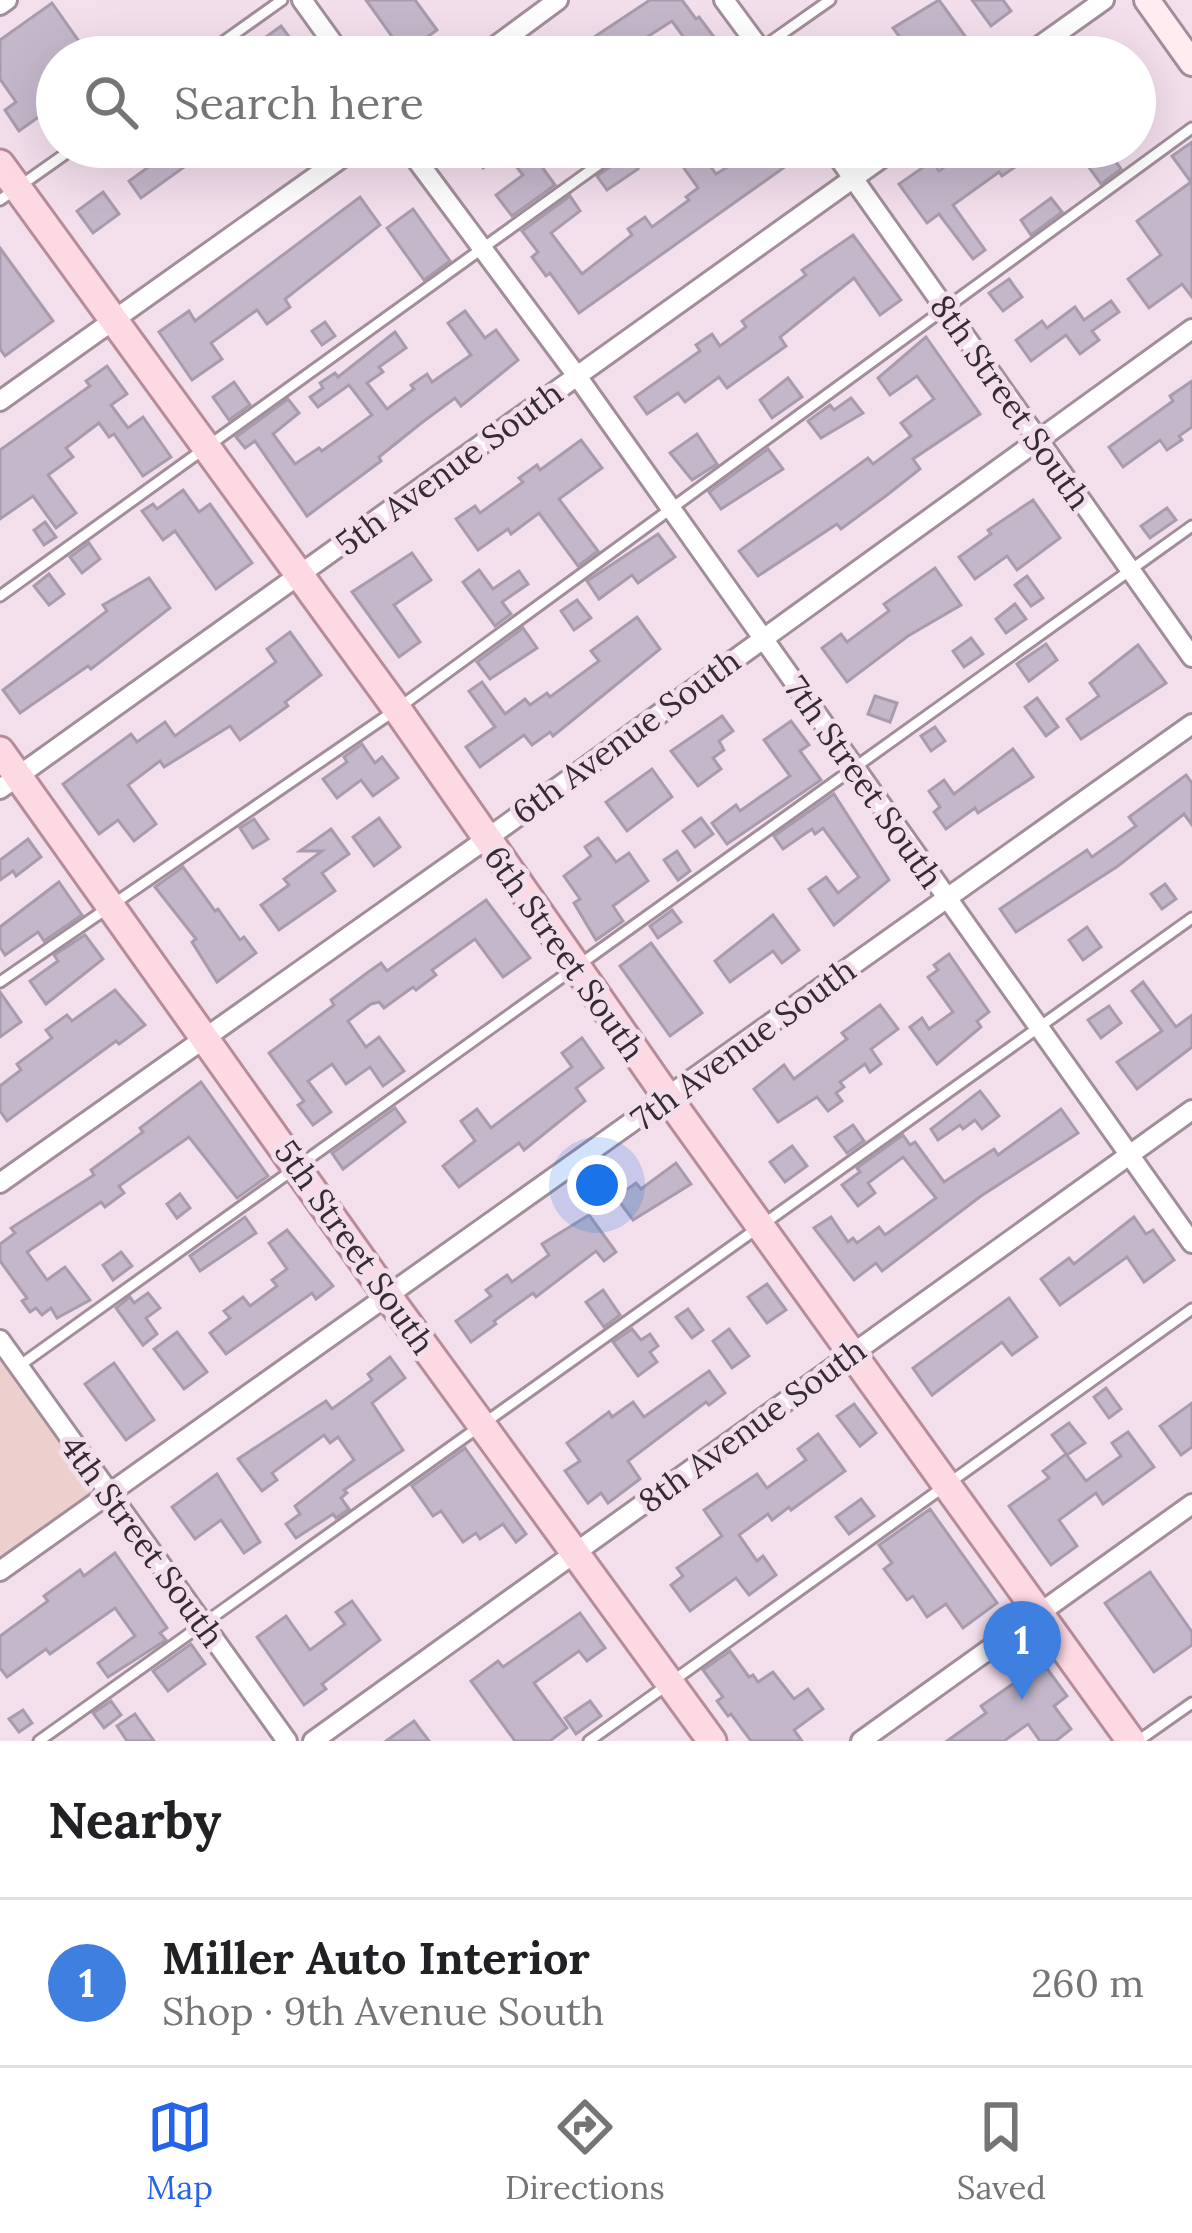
<!DOCTYPE html>
<html lang="en">
<head>
<meta charset="utf-8">
<style>
	:root { --surface:#fff; --page:#f2f2f2; --text:#202124; --muted:#757577; --line:#e0e0e0; --accent:#2563eb }
	body { margin:0; font-family:Lora,serif; background:var(--page); color:var(--text) }
	.you { position:absolute; left:597px; top:1185px; width:42px; height:42px; margin:-30px; border:9px solid #fff; border-radius:50%; background:#1a73e8; box-shadow:0 0 0 18px #1a73e833 }
	.badge { display:grid; place-items:center; width:78px; height:78px; border-radius:50%; background:var(--accent); color:#fff; font-size:39px; font-weight:700 }
	.pin { position:absolute; translate:-50% -99px; filter:drop-shadow(0 3px 6px #0008) }
	.pin::after { content:''; position:absolute; top:63px; width:42px; height:36px; background:inherit; clip-path:polygon(0 0,100% 0,50% 100%) }
	.list { margin:0; padding:0; list-style:none }
	h2 { display:flex; justify-content:space-between; align-items:center; height:156px; margin:0; padding:0 48px; font-size:51px }
	h2 small { font-size:39px; font-weight:400; color:var(--muted) }
	.list li { display:grid; grid-template-columns:78px 1fr auto; gap:36px; align-items:center; box-sizing:border-box; height:168px; padding:0 48px; border-top:3px solid var(--line) }
	.list b { display:block; font-size:45px; white-space:nowrap }
	.list p { margin:0; font-size:39px; white-space:nowrap; color:var(--muted) }
	.list em { font-size:39px; font-style:normal; color:var(--muted) }
	.icon { flex:none; width:66px; height:66px; fill:none; stroke:currentColor; stroke-width:2; stroke-linecap:round; stroke-linejoin:round }
	.map { position:relative; flex:none; width:1192px; height:1741px; overflow:hidden }
	.search { position:absolute; background:var(--surface); box-shadow:0 12px 48px #0002; left:36px; right:36px; top:36px; height:132px; display:flex; align-items:center; gap:30px; box-sizing:border-box; padding:0 42px; border-radius:66px; color:var(--muted); font-size:45px }
	.sheet { height:324px; background:var(--surface) }
	nav { display:flex; justify-content:space-around; align-items:center; box-sizing:border-box; height:168px; border-top:3px solid var(--line); background:var(--surface); font-size:33px; color:var(--muted) }
	nav a { display:grid; justify-items:center; gap:6px }
	nav .on { color:var(--accent) }
	.map>svg:first-child { display:block }
	.green { fill:#edd0ce }
	.building { fill:#c4b7ca; stroke:#a89bad; stroke-width:3 }
	.lines { fill:none; stroke-linecap:round; stroke-linejoin:round }
	.service-casing { stroke:#a18e9a; stroke-width:15 }
	.minor-casing { stroke:#a18e9a; stroke-width:24 }
	.secondary-casing { stroke:#a18e9a; stroke-width:30 }
	.primary-casing { stroke:#b68c98; stroke-width:33 }
	.service { stroke:#fff; stroke-width:9 }
	.minor { stroke:#fff; stroke-width:18 }
	.secondary { stroke:#feecf1; stroke-width:24 }
	.primary { stroke:#fdd9e3; stroke-width:27 }
	.labels { text-anchor:middle; dominant-baseline:central; stroke-width:10; stroke-linejoin:round; paint-order:stroke }
	.street-label { font-size:33px; fill:#342c31; stroke:#f3deec }
</style>
</head>
<body>
<div class="map">
<svg width="1192" height="1741" viewBox="0 0 1192 1741">
	<rect width="100%" height="100%" fill="#f3deec"/>
	<path class="green" d="M0,1341L110,1494L0,1571Z"/>
	<g class="building">
		<path d="M366,0H415L437,30L401,56L389,40L393,38Z"/>
		<path d="M650,0H682L696,19L699,17L729,57H698L672,21L630,48L636,57H564Z"/>
		<path d="M939,0L965,36L951,47L947,41L925,57H878L902,40L893,28Z"/>
		<path d="M972,0H1003L1011,11L991,26Z"/>
		<path d="M52,3L90,57H57V104L19,131L5,110L16,102L0,79V40Z"/>
		<path d="M281,26L304,57H264L255,45Z"/>
		<path d="M1192,142V297L1182,284L1149,308L1128,279L1161,255L1137,221L1191,182L1172,156Z"/>
		<path d="M176,147H212L141,198L129,181Z"/>
		<path d="M468,147H512L483,168Z"/>
		<path d="M669,147H696L716,174L760,147H787L796,159L579,313L550,273L546,276L532,257L538,252L522,231L570,196L580,211L551,233L582,274L632,235L628,229L645,217L652,227L689,200L686,197L698,188Z"/>
		<path d="M972,147H1044L1002,176L999,172L953,205L985,250L973,259L939,214L927,223L899,184L932,161L939,171Z"/>
		<path d="M1108,151L1121,169L1101,184L1088,166Z"/>
		<path d="M532,153L555,185L512,216L496,195L523,175L515,165Z"/>
		<path d="M627,155L638,169L607,190L597,176Z"/>
		<path d="M103,192L119,214L93,233L77,211Z"/>
		<path d="M360,197L380,225L285,299L290,307L267,324L257,310L211,343L222,359L192,380L159,332L189,311L195,321Z"/>
		<path d="M1051,198L1062,212L1031,235L1021,220Z"/>
		<path d="M413,209L450,261L424,280L387,228Z"/>
		<path d="M853,235L901,300L880,315L854,278L780,337L786,346L727,388L719,377L685,402L678,393L647,414L635,397L700,351L696,345L712,334L720,346L746,327L742,321L806,275L802,270Z"/>
		<path d="M0,248L53,321L5,356L0,349Z"/>
		<path d="M1009,279L1022,297L1003,311L989,293Z"/>
		<path d="M1111,301L1119,312L1092,331L1099,340L1080,354L1066,335L1031,361L1016,340L1042,321L1047,328L1075,307L1084,320Z"/>
		<path d="M465,311L485,338L496,330L518,360L461,406L455,398L420,424L379,457L381,461L307,516L255,441L245,448L236,437L288,399L299,413L273,434L295,464L319,448L322,451L372,415L349,385L318,407L310,397L323,388L320,383L335,373L338,377L395,332L406,348L379,367L383,372L367,383L387,409L414,389L411,385L427,374L432,382L471,355L448,323Z"/>
		<path d="M325,322L335,336L322,345L312,331Z"/>
		<path d="M926,337L980,414L913,459L920,469L887,495L841,529L837,524L758,576L739,551L868,458L873,464L911,436L901,423L934,399L917,376L890,395L878,378Z"/>
		<path d="M107,366L127,394L111,405L128,428L143,417L171,457L143,476L114,434L109,437L99,423L66,448L73,457L48,475L76,513L56,528L33,496L0,519V450L90,386L86,381Z"/>
		<path d="M788,378L802,397L772,418L760,400Z"/>
		<path d="M1192,381V427L1179,436L1182,440L1167,450L1160,440L1123,467L1109,447L1173,401L1170,396Z"/>
		<path d="M234,382L250,405L229,420L213,397Z"/>
		<path d="M851,398L863,413L821,438L808,421L830,405L834,410Z"/>
		<path d="M697,434L717,464L692,480L670,453Z"/>
		<path d="M581,440L602,468L559,499L598,551L578,566L539,513L511,534L508,529L478,550L456,519L475,506L480,513L523,482L519,478L537,465L540,470Z"/>
		<path d="M768,449L783,469L721,509L709,492Z"/>
		<path d="M183,490L199,512L210,504L252,563L216,589L175,531L163,540L142,511L153,504L157,509Z"/>
		<path d="M1033,500L1060,538L1017,570L1007,556L975,579L959,557L991,534L988,530Z"/>
		<path d="M1167,508L1176,520L1150,538L1141,526Z"/>
		<path d="M45,522L56,537L44,545L34,530Z"/>
		<path d="M658,534L675,557L638,583L632,575L599,599L587,581Z"/>
		<path d="M89,543L100,559L82,573L70,557Z"/>
		<path d="M412,553L431,580L394,605L420,642L399,657L352,592Z"/>
		<path d="M935,568L961,605L908,636L847,682L822,648L841,634L847,642L889,611L884,604Z"/>
		<path d="M479,570L493,589L519,571L528,584L502,602L511,614L495,626L463,582Z"/>
		<path d="M49,574L64,594L49,605L34,586Z"/>
		<path d="M1027,576L1043,598L1031,606L1015,585Z"/>
		<path d="M149,578L170,608L91,669L88,666L20,713L3,690L107,611L103,605Z"/>
		<path d="M577,600L591,618L574,630L561,611Z"/>
		<path d="M1015,604L1026,619L1006,633L996,619Z"/>
		<path d="M637,617L660,649L553,736L550,732L532,745L524,735L480,767L466,747L495,727L469,691L482,682L505,714L525,699L530,705L547,693L550,697L599,661L591,651Z"/>
		<path d="M523,628L537,648L490,679L477,662Z"/>
		<path d="M290,632L321,675L285,702L288,706L240,740L230,726L164,767L160,761L128,785L156,824L134,841L118,820L99,834L63,784L131,734L137,742L165,722L175,736L276,662L267,649Z"/>
		<path d="M971,638L983,654L964,667L953,651Z"/>
		<path d="M1046,644L1057,660L1029,681L1017,664Z"/>
		<path d="M1138,645L1166,683L1081,739L1067,719L1099,696L1090,683Z"/>
		<path d="M875,696L897,703L890,722L868,714Z"/>
		<path d="M1037,698L1058,727L1046,736L1025,707Z"/>
		<path d="M722,716L733,731L719,741L724,750L713,758L721,769L698,786L671,751Z"/>
		<path d="M791,721L809,745L800,751L821,780L727,844L712,823L736,805L740,811L790,776L764,740Z"/>
		<path d="M935,727L945,741L931,751L921,736Z"/>
		<path d="M362,744L375,763L382,757L398,778L373,796L361,780L337,798L323,779L347,762L344,757Z"/>
		<path d="M1013,749L1033,777L978,813L975,808L946,829L934,812L940,807L929,791L944,780L954,794Z"/>
		<path d="M652,769L672,797L627,831L606,802Z"/>
		<path d="M1186,775L1192,783V825L1184,814L1118,866L1016,932L1000,909L1087,850L1092,857L1136,826L1129,817Z"/>
		<path d="M834,794L889,880L834,925L809,889L826,877L838,893L859,877L823,828L815,834L812,829L783,849L774,836Z"/>
		<path d="M379,818L400,847L374,866L353,837Z"/>
		<path d="M701,818L713,834L695,847L683,831Z"/>
		<path d="M254,819L268,839L253,848L240,828Z"/>
		<path d="M331,829L349,854L322,873L335,891L279,930L261,905L289,885L284,879L322,851H300Z"/>
		<path d="M598,838L616,862L629,853L648,881L613,906L623,921L596,940L574,903L580,899L564,876L591,856L585,847Z"/>
		<path d="M28,839L41,857L16,876L13,871L0,880V860Z"/>
		<path d="M677,851L690,871L678,880L664,860Z"/>
		<path d="M183,867L215,911L218,909L240,940L244,937L256,953L217,982L192,942L196,939L155,887Z"/>
		<path d="M59,882L82,915L44,941L38,932L5,955L0,947V927Z"/>
		<path d="M1165,884L1176,899L1162,909L1151,894Z"/>
		<path d="M486,900L530,958L503,977L475,939L432,970L436,975L416,990L413,987L384,1008L379,1002L371,1004L348,1021L366,1047L379,1037L404,1071L383,1086L370,1067L346,1084L332,1064L308,1081L331,1112L313,1125L298,1105L304,1101L269,1053L334,1005L331,1000L367,973L381,963L387,971Z"/>
		<path d="M672,910L681,922L658,938L650,926Z"/>
		<path d="M773,915L799,950L782,963L773,951L730,982L715,961Z"/>
		<path d="M1087,927L1101,947L1083,960L1069,940Z"/>
		<path d="M85,935L103,959L46,1004L30,981L58,961L54,955Z"/>
		<path d="M651,943L702,1013L670,1036L620,966Z"/>
		<path d="M949,954L989,1012L977,1021L981,1027L937,1064L910,1027L922,1018L929,1029L953,1012L928,977L938,970L934,965Z"/>
		<path d="M1143,982L1176,1027L1192,1015V1047L1137,1089L1117,1062L1162,1031L1132,991Z"/>
		<path d="M115,990L145,1025L119,1044L116,1041L7,1121L0,1111V1086L21,1070L17,1064L52,1038L46,1030L67,1015L72,1021Z"/>
		<path d="M0,992L21,1022L0,1037Z"/>
		<path d="M880,1005L898,1029L871,1049L881,1064L870,1072L865,1064L840,1082L844,1087L836,1093L842,1101L828,1111L817,1097L778,1122L754,1089L784,1065L794,1079L847,1039L842,1033Z"/>
		<path d="M1109,1006L1121,1023L1101,1038L1088,1020Z"/>
		<path d="M582,1038L603,1068L576,1088L585,1101L524,1150L519,1143L459,1187L443,1166L475,1141L461,1121L477,1109L491,1128L572,1067L562,1053Z"/>
		<path d="M201,1082L268,1176L237,1198L189,1137L119,1186L124,1193L105,1207L101,1202L27,1252L47,1280L65,1267L90,1300L57,1318L51,1308L42,1315L36,1308L30,1312L22,1301L27,1298L0,1261V1244L15,1233L11,1228L94,1175L91,1170L143,1132L140,1128Z"/>
		<path d="M980,1091L999,1116L982,1129L975,1120L963,1129L960,1125L938,1140L931,1129Z"/>
		<path d="M395,1108L405,1122L343,1169L332,1153Z"/>
		<path d="M1061,1109L1078,1133L981,1196L882,1271L876,1263L854,1280L814,1228L831,1217L848,1242L853,1238L857,1243L879,1227L885,1235L936,1198L903,1157L868,1183L875,1193L858,1206L842,1185L860,1172L857,1168L903,1135L910,1145L915,1142L944,1182L994,1149L998,1155Z"/>
		<path d="M853,1125L864,1141L847,1153L835,1137Z"/>
		<path d="M792,1146L807,1166L785,1182L770,1162Z"/>
		<path d="M676,1163L691,1184L633,1220L616,1197L636,1183L641,1189Z"/>
		<path d="M180,1194L190,1208L177,1218L167,1204Z"/>
		<path d="M589,1215L616,1252L604,1261L596,1251L536,1297L533,1293L494,1321L496,1324L471,1342L456,1321L491,1296L486,1290L507,1275L512,1282L549,1255L542,1244Z"/>
		<path d="M245,1217L256,1233L200,1271L190,1256Z"/>
		<path d="M1134,1217L1146,1234L1153,1230L1174,1260L1144,1282L1127,1257L1060,1305L1041,1279L1069,1258L1074,1264Z"/>
		<path d="M287,1230L333,1286L316,1299L312,1293L226,1354L210,1333L230,1318L224,1311L243,1297L250,1306L277,1286L272,1280L287,1269L269,1243Z"/>
		<path d="M121,1252L132,1266L113,1280L103,1265Z"/>
		<path d="M767,1284L786,1310L767,1323L748,1297Z"/>
		<path d="M603,1290L620,1315L604,1327L586,1302Z"/>
		<path d="M148,1293L160,1308L146,1318L157,1334L143,1345L116,1308L130,1297L134,1303Z"/>
		<path d="M1009,1298L1037,1337L1012,1355L1002,1342L932,1395L913,1368Z"/>
		<path d="M688,1309L703,1330L692,1338L676,1317Z"/>
		<path d="M632,1329L641,1340L650,1334L658,1346L650,1352L657,1362L638,1376L613,1342Z"/>
		<path d="M729,1329L749,1356L732,1368L713,1341Z"/>
		<path d="M177,1332L207,1372L184,1389L154,1349Z"/>
		<path d="M390,1357L405,1378L372,1403L403,1450L344,1490L347,1493L341,1498L349,1509L336,1518L333,1514L296,1538L286,1524L300,1514L295,1506L354,1460L338,1437L330,1443L324,1435L272,1473L277,1480L262,1491L238,1459L326,1401L332,1409L372,1380L368,1374Z"/>
		<path d="M114,1363L154,1420L126,1440L85,1384Z"/>
		<path d="M709,1371L725,1393L709,1405L706,1402L628,1461L640,1479L608,1503L601,1493L588,1503L565,1471L580,1461L567,1443L609,1412L612,1417L633,1402L644,1417Z"/>
		<path d="M1106,1388L1121,1409L1109,1418L1094,1397Z"/>
		<path d="M1192,1403V1447L1181,1455L1160,1426Z"/>
		<path d="M854,1404L876,1433L860,1446L837,1416Z"/>
		<path d="M1069,1423L1085,1443L1067,1455L1052,1435Z"/>
		<path d="M1128,1432L1154,1467L1103,1504L1096,1493L1059,1520L1077,1546L1051,1565L1009,1506L1049,1478L1043,1471L1066,1454L1086,1481L1121,1456L1112,1443Z"/>
		<path d="M818,1434L845,1471L791,1510L789,1507L772,1520L768,1514L739,1535L757,1561L763,1556L776,1575L749,1595L736,1578L690,1611L671,1585L683,1576L677,1568L722,1536L704,1510L757,1474L767,1488L806,1460L798,1449Z"/>
		<path d="M465,1448L526,1534L516,1542L503,1524L480,1539L476,1533L463,1542L441,1511L433,1516L412,1486Z"/>
		<path d="M217,1474L260,1542L244,1553L221,1520L195,1539L172,1507Z"/>
		<path d="M861,1499L874,1516L849,1534L836,1517Z"/>
		<path d="M930,1509L997,1603L963,1628L946,1604L927,1617L913,1596L907,1600L884,1569L892,1563L879,1545Z"/>
		<path d="M115,1553L167,1628L160,1633L166,1640L108,1677L98,1663L135,1636L115,1608L50,1654L46,1649L7,1677L0,1668V1636L48,1601L44,1596L80,1570L84,1576Z"/>
		<path d="M1150,1572L1192,1632V1645L1154,1672L1105,1603Z"/>
		<path d="M352,1601L380,1640L322,1684L326,1689L304,1705L257,1637L286,1616L310,1650L345,1624L336,1612Z"/>
		<path d="M580,1613L605,1648L587,1661L579,1651L534,1683L567,1728L550,1741H515L471,1681L498,1661L503,1667Z"/>
		<path d="M191,1644L205,1664L168,1691L153,1671Z"/>
		<path d="M730,1651L749,1677L753,1675L758,1682L773,1672L794,1699L808,1689L823,1709L794,1730L802,1741H751L731,1714L728,1716L717,1701L723,1697L703,1670Z"/>
		<path d="M1043,1663L1067,1696L1054,1706L1071,1729L1056,1741H1040L1028,1724L1004,1741H947L986,1713L981,1706Z"/>
		<path d="M111,1701L121,1715L104,1728L93,1713Z"/>
		<path d="M590,1701L601,1716L576,1734L565,1718Z"/>
		<path d="M23,1710L32,1723L19,1732L9,1719Z"/>
		<path d="M135,1714L154,1741H127L117,1726Z"/>
		<path d="M414,1721L429,1741H386Z"/>
	</g>
	<g class="lines">
		<defs>
			<g id="service">
				<path d="M202,57L282,0"/>
				<path d="M749,57L830,0"/>
				<path d="M0,200L75,147"/>
				<path d="M0,596L623,147"/>
				<path d="M0,982L397,709L1192,128"/>
				<path d="M19,1366L1192,526"/>
				<path d="M39,1741L1192,918"/>
				<path d="M589,1741L1192,1309"/>
				<path d="M1138,1741L1192,1703"/>
			</g>
			<g id="minor">
				<path d="M302,0L343,57"/>
				<path d="M724,0L766,57"/>
				<path d="M0,5L7,0"/>
				<path d="M481,57L558,0"/>
				<path d="M1024,57L1104,0"/>
				<path d="M407,147L577,376L1192,1243"/>
				<path d="M831,147L1192,657"/>
				<path d="M0,401L357,147"/>
				<path d="M0,789L897,147"/>
				<path d="M0,1183L485,840L1192,329"/>
				<path d="M0,1340L287,1741"/>
				<path d="M0,1571L1192,724"/>
				<path d="M313,1741L1192,1110"/>
				<path d="M861,1741L1192,1504"/>
			</g>
			<path id="secondary" d="M1147,0L1192,63"/>
			<g id="primary">
				<path d="M0,164L397,709L668,1098L1131,1741"/>
				<path d="M0,751L387,1295L712,1741"/>
			</g>
		</defs>
		<use href="#service" class="service-casing"/>
		<use href="#minor" class="minor-casing"/>
		<use href="#secondary" class="secondary-casing"/>
		<use href="#primary" class="primary-casing"/>
		<use href="#service" class="service"/>
		<use href="#minor" class="minor"/>
		<use href="#secondary" class="secondary"/>
		<use href="#primary" class="primary"/>
	</g>
	<g class="labels">
		<g class="street-label">
			<text transform="translate(1011 402) rotate(55)">8th Street South</text>
			<text transform="translate(449 468) rotate(-36)">5th Avenue South</text>
			<text transform="translate(626 736) rotate(-36)">6th Avenue South</text>
			<text transform="translate(864 782) rotate(55)">7th Street South</text>
			<text transform="translate(565 953) rotate(55)">6th Street South</text>
			<text transform="translate(743 1044) rotate(-36)">7th Avenue South</text>
			<text transform="translate(355 1247) rotate(55)">5th Street South</text>
			<text transform="translate(752 1425) rotate(-36)">8th Avenue South</text>
			<text transform="translate(143 1541) rotate(54)">4th Street South</text>
		</g>
	</g>
</svg>
<div class="you"></div>
<div class="pin badge" style="left:1022px;top:1700px;background:#3f7fe0">1</div>
<div class="search"><svg class="icon" aria-label="search" viewBox="0 0 24 24"><circle cx="10" cy="10" r="6"/><path d="M15 15l6 6"/></svg>Search here</div>
</div>
<section class="sheet">
<h2>Nearby<small></small></h2>
<ul class="list">
<li><span class="badge" style="background:#3f7fe0">1</span><div><b>Miller Auto Interior</b><p>Shop · 9th Avenue South</p></div><em>260 m</em></li>
</ul>
</section>
<nav>
<a class="on"><svg class="icon" aria-label="map" viewBox="0 0 24 24"><path d="M3 6l6-2 6 2 6-2v14l-6 2-6-2-6 2zM9 4v14M15 6v14"/></svg>Map</a>
<a><svg class="icon" aria-label="directions" viewBox="0 0 24 24"><path d="M12 3l9 9-9 9-9-9zM9 14v-3h6M13 9l2 2-2 2"/></svg>Directions</a>
<a><svg class="icon" aria-label="saved" viewBox="0 0 24 24"><path d="M7 4h10v16l-5-4-5 4z"/></svg>Saved</a>
</nav>
</body>
</html>
